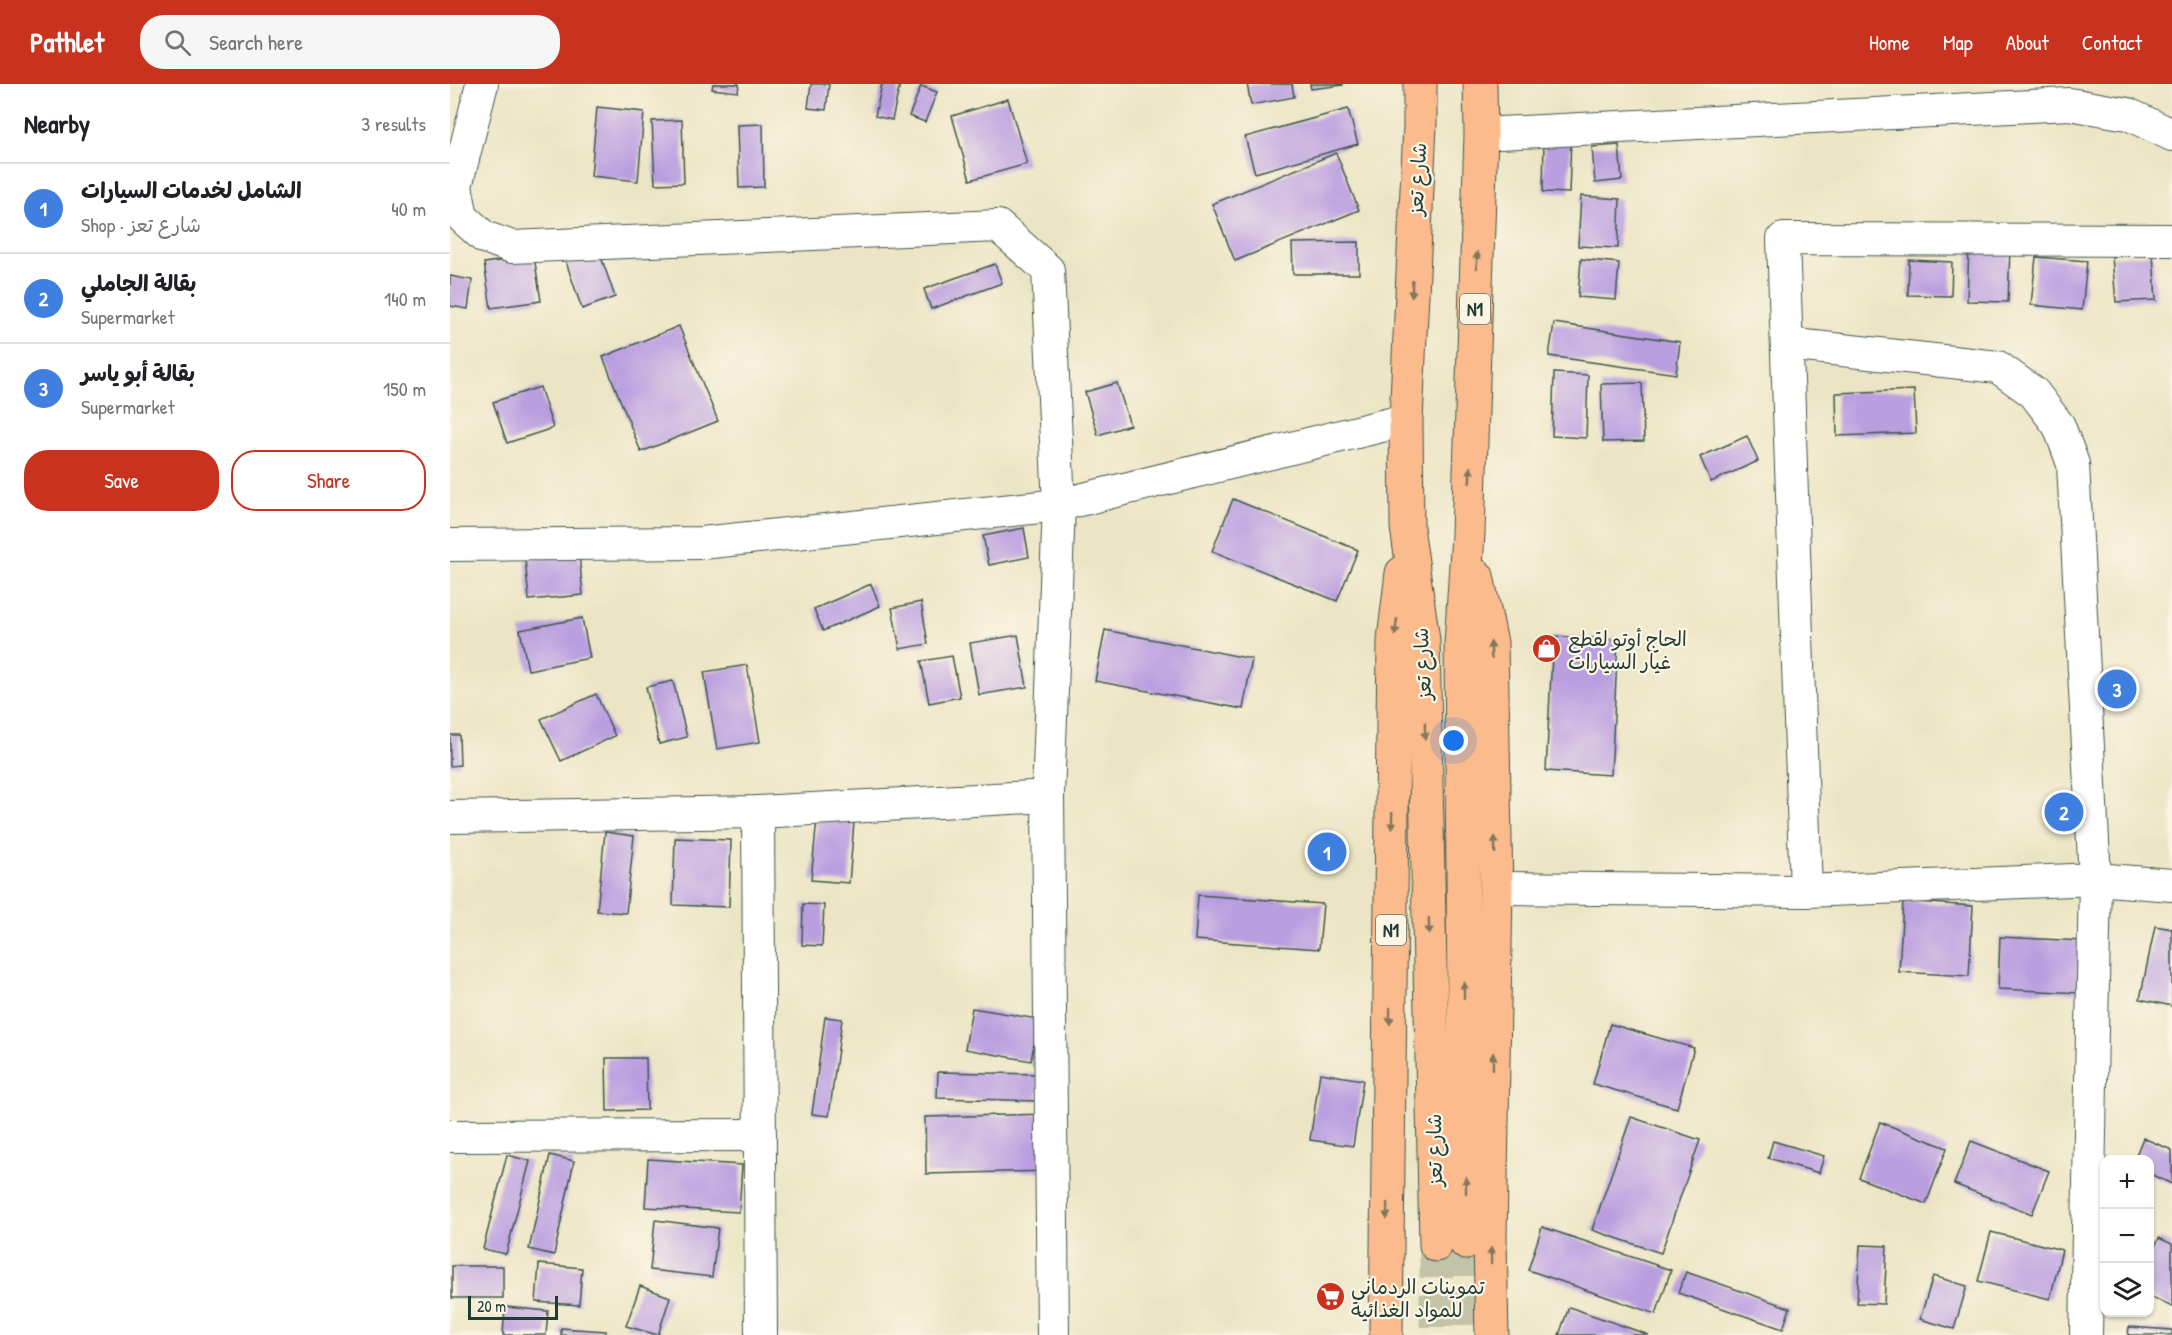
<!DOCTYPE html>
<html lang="en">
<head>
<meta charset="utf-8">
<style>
	:root { --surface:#fff; --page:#f6f6f6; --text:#202124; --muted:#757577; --line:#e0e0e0; --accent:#c8321e }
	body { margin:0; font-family:"Patrick Hand","Playpen Sans Arabic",sans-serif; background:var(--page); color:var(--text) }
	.controls { position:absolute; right:18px; bottom:18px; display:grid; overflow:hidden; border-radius:12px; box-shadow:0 2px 4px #0004 }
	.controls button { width:54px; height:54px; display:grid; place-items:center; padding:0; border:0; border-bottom:2px solid var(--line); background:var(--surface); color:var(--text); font:30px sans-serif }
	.scale { position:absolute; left:18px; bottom:15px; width:90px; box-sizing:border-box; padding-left:6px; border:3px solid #1f3d34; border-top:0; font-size:16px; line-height:21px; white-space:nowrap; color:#1f3d34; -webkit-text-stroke:4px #fcf5e5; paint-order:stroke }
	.you { position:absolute; left:1004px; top:657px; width:21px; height:21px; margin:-15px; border:4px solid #fff; border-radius:50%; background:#1a73e8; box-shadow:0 0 0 9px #1a73e833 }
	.badge { display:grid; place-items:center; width:39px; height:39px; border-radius:50%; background:var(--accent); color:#fff; font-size:20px; font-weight:700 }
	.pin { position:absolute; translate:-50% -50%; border:3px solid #fff; box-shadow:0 2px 6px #0006 }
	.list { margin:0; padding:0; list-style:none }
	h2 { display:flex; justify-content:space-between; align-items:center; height:78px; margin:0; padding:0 24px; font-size:26px }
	h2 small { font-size:20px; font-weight:400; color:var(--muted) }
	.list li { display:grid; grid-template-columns:39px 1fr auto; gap:18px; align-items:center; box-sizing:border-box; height:90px; padding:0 24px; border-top:2px solid var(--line) }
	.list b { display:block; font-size:22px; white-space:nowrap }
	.list p { margin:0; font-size:20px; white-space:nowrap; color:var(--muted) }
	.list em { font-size:20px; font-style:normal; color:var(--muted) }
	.actions { display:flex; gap:12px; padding:18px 24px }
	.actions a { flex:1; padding:14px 0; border:2px solid var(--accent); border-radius:24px; text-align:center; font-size:21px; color:var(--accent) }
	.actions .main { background:var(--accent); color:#fff }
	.icon { flex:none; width:33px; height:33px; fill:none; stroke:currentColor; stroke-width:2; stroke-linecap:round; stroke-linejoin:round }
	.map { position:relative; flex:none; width:1722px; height:1251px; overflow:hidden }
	header { display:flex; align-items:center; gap:36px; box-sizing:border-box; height:84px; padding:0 30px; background:var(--accent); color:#fff }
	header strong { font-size:28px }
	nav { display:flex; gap:33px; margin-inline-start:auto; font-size:21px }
	.search { width:420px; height:54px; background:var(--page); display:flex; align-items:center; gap:15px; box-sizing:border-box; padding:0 21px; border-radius:24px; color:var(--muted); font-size:22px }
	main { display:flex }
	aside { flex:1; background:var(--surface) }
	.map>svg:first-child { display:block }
	.building { fill:#b99fe0 }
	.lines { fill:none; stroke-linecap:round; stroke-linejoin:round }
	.highway-tunnel { stroke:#c3c3a8; stroke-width:33; stroke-dasharray:33 16; stroke-linecap:butt }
	.minor-casing { stroke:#3e564a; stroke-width:34 }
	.highway-casing { stroke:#3e564a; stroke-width:35 }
	.minor { stroke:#fff; stroke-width:32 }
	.highway { stroke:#fbbb8d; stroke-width:33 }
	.oneway { fill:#82765c }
	.labels { text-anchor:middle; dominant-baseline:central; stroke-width:4.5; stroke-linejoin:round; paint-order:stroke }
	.shield { fill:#fcf5e5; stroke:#617469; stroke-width:1.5 }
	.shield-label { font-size:18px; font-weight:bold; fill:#1f3d34 }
	.street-label { font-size:20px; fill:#1f3d34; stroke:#fcf5e5 }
	.poi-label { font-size:20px; fill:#1f3d34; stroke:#fcf5e5; text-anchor:start }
</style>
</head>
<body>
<header>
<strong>Pathlet</strong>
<div class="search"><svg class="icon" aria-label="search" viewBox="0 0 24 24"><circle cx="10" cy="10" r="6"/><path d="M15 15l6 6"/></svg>Search here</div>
<nav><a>Home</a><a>Map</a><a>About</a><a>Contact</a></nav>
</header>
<main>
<aside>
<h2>Nearby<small>3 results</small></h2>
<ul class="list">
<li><span class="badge" style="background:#3f7fe0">1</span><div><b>الشامل لخدمات السيارات</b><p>Shop · شارع تعز</p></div><em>40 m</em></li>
<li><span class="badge" style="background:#3f7fe0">2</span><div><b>بقالة الجاملي</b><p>Supermarket</p></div><em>140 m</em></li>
<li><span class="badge" style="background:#3f7fe0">3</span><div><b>بقالة أبو ياسر</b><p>Supermarket</p></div><em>150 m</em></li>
</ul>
<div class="actions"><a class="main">Save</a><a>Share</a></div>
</aside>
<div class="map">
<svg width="1722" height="1251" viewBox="0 0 1722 1251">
	<rect width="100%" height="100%" fill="#fcf5e5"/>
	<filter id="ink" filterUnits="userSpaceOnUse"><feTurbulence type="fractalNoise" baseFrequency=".0167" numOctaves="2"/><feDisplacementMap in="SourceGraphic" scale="12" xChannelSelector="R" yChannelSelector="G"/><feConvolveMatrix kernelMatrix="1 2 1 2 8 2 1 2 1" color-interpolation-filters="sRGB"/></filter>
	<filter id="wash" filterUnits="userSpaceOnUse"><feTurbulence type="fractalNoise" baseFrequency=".008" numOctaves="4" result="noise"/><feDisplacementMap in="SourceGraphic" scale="24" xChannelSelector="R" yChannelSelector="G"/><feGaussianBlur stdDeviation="1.35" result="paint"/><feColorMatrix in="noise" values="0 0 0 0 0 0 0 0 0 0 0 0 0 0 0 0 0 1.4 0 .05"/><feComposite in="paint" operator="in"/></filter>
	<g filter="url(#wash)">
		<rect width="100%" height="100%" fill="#ece5c5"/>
		<g id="blocks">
			<g class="building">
				<path d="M263,0H289L288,8L262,5Z"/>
				<path d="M361,0H379L376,26L358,24Z"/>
				<path d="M432,0H450L442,36L425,32Z"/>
				<path d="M797,0H842L844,13L801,21Z"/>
				<path d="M860,0H893V1L861,5Z"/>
				<path d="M471,2L487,8L475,38L459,32Z"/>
				<path d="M558,15L577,80L520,96L502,32Z"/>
				<path d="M147,23L194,28L188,97L141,92Z"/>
				<path d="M898,25L908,60L805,89L795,53Z"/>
				<path d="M232,36L234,99L205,100L202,37Z"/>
				<path d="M313,40L314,103L289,104L287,41Z"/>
				<path d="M1094,53L1121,54L1119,109L1093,108Z"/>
				<path d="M1169,61L1172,96L1145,99L1142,63Z"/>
				<path d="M886,69L909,126L785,177L762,120Z"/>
				<path d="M1131,112L1170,115L1168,164L1128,162Z"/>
				<path d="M909,158V190H843L842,159Z"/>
				<path d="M1519,162L1560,164L1558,218L1517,217Z"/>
				<path d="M148,164L165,213L132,225L115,175Z"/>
				<path d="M1703,170L1706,216L1666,218L1662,173Z"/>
				<path d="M84,172L91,217L41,224L34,179Z"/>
				<path d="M1586,173L1637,177L1632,226L1581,221Z"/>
				<path d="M1131,175L1169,179L1166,216L1128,213Z"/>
				<path d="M1459,176L1502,178L1501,212L1458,211Z"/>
				<path d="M545,180L552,199L481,225L474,205Z"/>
				<path d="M0,192L22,196L18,225L0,222Z"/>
				<path d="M1104,239L1230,258L1226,290L1099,272Z"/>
				<path d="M229,242L268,337L191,368L153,273Z"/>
				<path d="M1104,289L1138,291L1136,354L1102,352Z"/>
				<path d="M667,299L680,341L648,351L635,308Z"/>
				<path d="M1192,299L1194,357L1153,358L1151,300Z"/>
				<path d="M90,303L103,344L57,359L43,318Z"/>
				<path d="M1464,306L1466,349L1387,352L1386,309Z"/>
				<path d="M1297,352L1308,377L1261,398L1250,373Z"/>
				<path d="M783,415L908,466L887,517L762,467Z"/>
				<path d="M574,444L579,473L539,481L533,452Z"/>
				<path d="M129,470L133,511L79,516L75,475Z"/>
				<path d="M421,500L430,522L373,547L364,525Z"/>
				<path d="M471,518L478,560L450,565L442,524Z"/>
				<path d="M132,534L140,574L78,586L70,546Z"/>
				<path d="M655,546L802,575L793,625L645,597Z"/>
				<path d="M568,551L577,603L529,611L520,559Z"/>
				<path d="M1103,552L1168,556L1161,691L1096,687Z"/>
				<path d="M502,572L510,613L479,619L471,577Z"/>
				<path d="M297,581L310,658L267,665L254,588Z"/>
				<path d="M223,597L237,653L209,660L196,603Z"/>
				<path d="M146,610L165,652L111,677L91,635Z"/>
				<path d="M0,651H9L10,681L0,682Z"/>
				<path d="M367,735L404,738L399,799L361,796Z"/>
				<path d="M155,748L184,752L176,829L147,827Z"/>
				<path d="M225,754L281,756L279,823L223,821Z"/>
				<path d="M748,811L873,820L869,865L745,856Z"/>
				<path d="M1453,817L1523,822L1519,892L1449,888Z"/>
				<path d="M353,820L374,821L372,862L352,861Z"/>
				<path d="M1705,842L1722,845V922L1690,915Z"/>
				<path d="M1550,853L1632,857L1630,909L1548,905Z"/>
				<path d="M522,924L588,935L581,977L515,965Z"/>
				<path d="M375,933L392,935L379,1032L362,1030Z"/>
				<path d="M1160,940L1244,964L1227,1024L1143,1000Z"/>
				<path d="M156,974H196L197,1026L157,1027Z"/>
				<path d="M488,988L588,990V1017L487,1014Z"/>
				<path d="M870,989L913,996L903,1062L860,1056Z"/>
				<path d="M597,1030L598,1087L476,1090L475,1033Z"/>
				<path d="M1181,1033L1250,1056L1211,1169L1142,1146Z"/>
				<path d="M1430,1038L1497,1064L1476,1120L1409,1094Z"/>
				<path d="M1693,1054L1722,1066V1100L1700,1090V1076H1684Z"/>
				<path d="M1323,1057L1374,1072L1369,1089L1318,1074Z"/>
				<path d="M1521,1057L1599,1087L1582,1130L1504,1100Z"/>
				<path d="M57,1071L80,1077L56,1170L33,1165Z"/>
				<path d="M100,1071L124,1077L104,1171L79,1165Z"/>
				<path d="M198,1075L292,1081L289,1128L195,1123Z"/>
				<path d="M205,1136L268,1144L262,1193L200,1186Z"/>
				<path d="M1092,1143L1221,1186L1206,1230L1078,1186Z"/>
				<path d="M1541,1148L1612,1166L1600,1215L1528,1197Z"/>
				<path d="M1709,1154L1722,1160V1223L1700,1212V1173Z"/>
				<path d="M1410,1161L1437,1162L1434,1220L1407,1219Z"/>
				<path d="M89,1180L132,1184L129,1221L86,1218Z"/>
				<rect x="2" y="1182" width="51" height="32"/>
				<path d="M1236,1188L1340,1224L1333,1245L1228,1209Z"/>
				<path d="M1483,1192L1517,1202L1504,1245L1470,1235Z"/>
				<path d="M190,1202L220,1213L208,1251L176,1242Z"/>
				<path d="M55,1223L98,1227L96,1251H53Z"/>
				<path d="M1119,1223L1199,1251H1109Z"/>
				<path d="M1679,1243L1722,1246V1251H1678Z"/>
				<path d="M111,1244L156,1247V1251H111Z"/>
			</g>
		</g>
	</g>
	<g filter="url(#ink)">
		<use href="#blocks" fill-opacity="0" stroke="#3e564a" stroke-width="1.5"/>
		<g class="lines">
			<g class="highway-tunnel">
				<path d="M1016,1159L1018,1251"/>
				<path d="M986,1161V1251"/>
			</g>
			<defs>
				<g id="minor">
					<path d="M32,0L6,102L12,133L34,153L62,163L548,142L598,186L609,421L598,712L603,1251"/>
					<path d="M1031,50L1619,20L1678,30L1722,51"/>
					<path d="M1337,260L1548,283L1584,309L1609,342L1623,380L1645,795L1636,1251"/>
					<path d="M0,461L252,459L609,421L956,336"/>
					<path d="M308,728L311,1251"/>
					<path d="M0,733L308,728L598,712"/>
					<path d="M1046,804L1356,807L1645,795L1722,801"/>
					<path d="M1356,807L1333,155L1722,156"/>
					<path d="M0,1052L310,1051"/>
				</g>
				<g id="highway">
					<path d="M970,0V42L956,336L957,443L973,556L986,1161"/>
					<path d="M1027,492L1041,559L1046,804L1040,1156L1042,1251"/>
					<path d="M1016,1159L1011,560L1018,450L1031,50L1030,0"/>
					<path d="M936,1251L944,556L952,489"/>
				</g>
			</defs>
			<use href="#minor" class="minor-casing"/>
			<use href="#highway" class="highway-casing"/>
			<use href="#minor" class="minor"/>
			<use href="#highway" class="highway"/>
		</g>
		<defs><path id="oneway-solid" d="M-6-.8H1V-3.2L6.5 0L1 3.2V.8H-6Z" transform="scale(1.5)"/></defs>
		<g class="oneway">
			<use href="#oneway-solid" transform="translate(1027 176) rotate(-88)"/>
			<use href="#oneway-solid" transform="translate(962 205) rotate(93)"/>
			<use href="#oneway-solid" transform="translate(1020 391) rotate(-88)"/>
			<use href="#oneway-solid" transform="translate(946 543) rotate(97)"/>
			<use href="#oneway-solid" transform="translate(1041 566) rotate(-93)"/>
			<use href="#oneway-solid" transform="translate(975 647) rotate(89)"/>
			<use href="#oneway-solid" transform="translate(942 737) rotate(91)"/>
			<use href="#oneway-solid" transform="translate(1045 761) rotate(-91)"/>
			<use href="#oneway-solid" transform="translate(979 842) rotate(89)"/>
			<use href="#oneway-solid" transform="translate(1014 906) rotate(-90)"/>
			<use href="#oneway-solid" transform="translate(940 932) rotate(91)"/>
			<use href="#oneway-solid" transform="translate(1043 977) rotate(-89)"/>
			<use href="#oneway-solid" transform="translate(1016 1101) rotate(-90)"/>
			<use href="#oneway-solid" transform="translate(937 1127) rotate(91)"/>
			<use href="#oneway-solid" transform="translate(1041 1172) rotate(-91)"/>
		</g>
	</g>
	<defs>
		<symbol id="shop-disc" viewBox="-11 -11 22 22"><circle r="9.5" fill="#c8321e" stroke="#fcf5e5"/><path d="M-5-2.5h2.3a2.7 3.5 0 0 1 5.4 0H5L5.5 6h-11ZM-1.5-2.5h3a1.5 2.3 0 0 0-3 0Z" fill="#fff"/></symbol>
		<symbol id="supermarket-disc" viewBox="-11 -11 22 22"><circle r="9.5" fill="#c8321e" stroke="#fcf5e5"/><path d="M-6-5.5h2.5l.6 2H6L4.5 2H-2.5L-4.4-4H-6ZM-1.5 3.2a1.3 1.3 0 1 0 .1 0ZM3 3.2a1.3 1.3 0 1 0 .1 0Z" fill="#fff"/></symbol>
	</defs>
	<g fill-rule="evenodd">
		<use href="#shop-disc" x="1080" y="548" width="33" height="33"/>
		<use href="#supermarket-disc" x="864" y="1196" width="33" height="33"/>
	</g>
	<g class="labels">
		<g class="shield">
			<rect x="1010" y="210" width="30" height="30" rx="4.5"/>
			<rect x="926" y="831" width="30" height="30" rx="4.5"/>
		</g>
		<g class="shield-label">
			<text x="1025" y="225">N1</text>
			<text x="941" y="846">N1</text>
		</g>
		<g class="street-label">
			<text transform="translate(967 95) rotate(-87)">شارع تعز</text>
			<text transform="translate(972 580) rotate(-93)">شارع تعز</text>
			<text transform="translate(984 1066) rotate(-91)">شارع تعز</text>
		</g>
		<g class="poi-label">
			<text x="1118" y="554">الحاج أوتو لقطع<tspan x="1118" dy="23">غيار السيارات</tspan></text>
			<text x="901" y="1202">تموينات الردماني<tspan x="901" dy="23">للمواد الغذائية</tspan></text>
		</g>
	</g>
</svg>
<div class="controls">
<button>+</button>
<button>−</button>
<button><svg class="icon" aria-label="layers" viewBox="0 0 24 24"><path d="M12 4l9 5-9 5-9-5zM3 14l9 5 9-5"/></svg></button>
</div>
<div class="scale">20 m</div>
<div class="you"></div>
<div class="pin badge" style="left:877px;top:768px;background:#3f7fe0">1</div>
<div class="pin badge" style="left:1614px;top:728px;background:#3f7fe0">2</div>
<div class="pin badge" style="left:1667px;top:605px;background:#3f7fe0">3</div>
</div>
</main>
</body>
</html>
